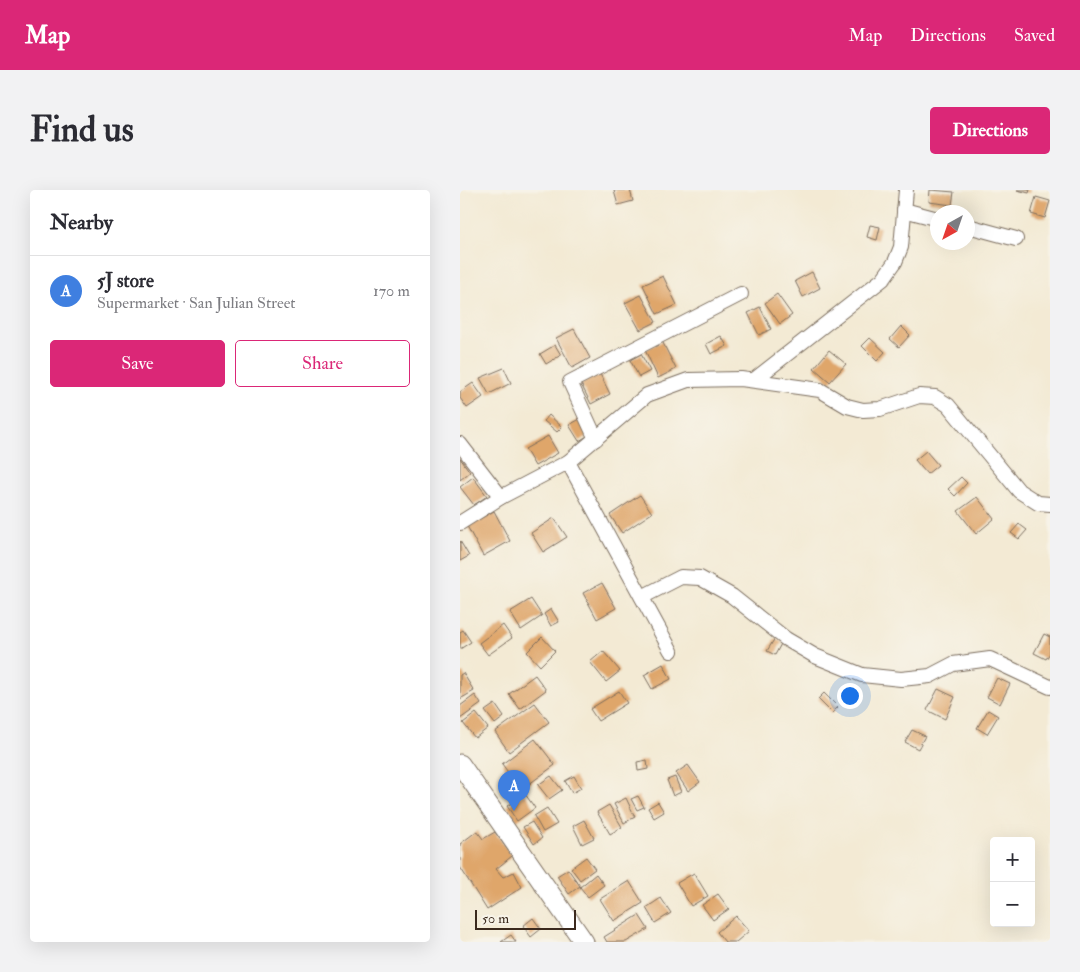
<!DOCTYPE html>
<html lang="en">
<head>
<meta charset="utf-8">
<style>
	:root { --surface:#fff; --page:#f2f2f3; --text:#2b2b33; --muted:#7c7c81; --line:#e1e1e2; --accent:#db2777 }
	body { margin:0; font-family:"IM FELL Double Pica",serif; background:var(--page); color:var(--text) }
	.controls { position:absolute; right:15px; bottom:15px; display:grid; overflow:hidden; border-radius:5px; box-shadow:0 5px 20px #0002 }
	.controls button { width:45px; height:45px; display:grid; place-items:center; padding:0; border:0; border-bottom:1px solid var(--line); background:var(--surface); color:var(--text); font:25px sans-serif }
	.compass { position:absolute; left:470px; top:15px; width:45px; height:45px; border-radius:50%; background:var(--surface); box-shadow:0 5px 20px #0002; rotate:220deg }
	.scale { position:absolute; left:15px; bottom:12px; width:101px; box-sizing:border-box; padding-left:5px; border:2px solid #3b2a1e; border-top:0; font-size:14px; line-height:18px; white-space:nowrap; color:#3b2a1e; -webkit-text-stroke:4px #f7f3e8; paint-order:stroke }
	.you { position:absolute; left:389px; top:505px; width:18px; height:18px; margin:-12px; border:4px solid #fff; border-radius:50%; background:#1a73e8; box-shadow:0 0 0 8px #1a73e833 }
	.badge { display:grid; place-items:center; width:32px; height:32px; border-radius:50%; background:var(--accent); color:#fff; font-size:16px; font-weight:700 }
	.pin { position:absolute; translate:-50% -41px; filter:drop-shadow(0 1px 2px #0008) }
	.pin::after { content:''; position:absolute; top:26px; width:18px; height:15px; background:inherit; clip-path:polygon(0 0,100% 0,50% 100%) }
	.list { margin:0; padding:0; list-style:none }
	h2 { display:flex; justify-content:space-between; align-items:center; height:65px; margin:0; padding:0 20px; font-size:21px }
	h2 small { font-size:16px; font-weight:400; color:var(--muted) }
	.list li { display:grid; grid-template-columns:32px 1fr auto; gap:15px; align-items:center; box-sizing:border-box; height:70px; padding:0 20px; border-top:1px solid var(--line) }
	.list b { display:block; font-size:19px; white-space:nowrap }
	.list p { margin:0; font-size:16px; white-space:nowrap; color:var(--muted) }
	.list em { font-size:16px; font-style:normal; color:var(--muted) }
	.actions { display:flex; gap:10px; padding:15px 20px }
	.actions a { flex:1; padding:11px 0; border:1px solid var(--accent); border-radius:5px; text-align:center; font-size:18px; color:var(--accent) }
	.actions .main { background:var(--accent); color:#fff }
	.map { position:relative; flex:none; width:590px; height:752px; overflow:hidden; border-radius:5px }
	header { display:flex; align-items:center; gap:30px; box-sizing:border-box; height:70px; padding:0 25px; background:var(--accent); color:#fff }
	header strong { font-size:24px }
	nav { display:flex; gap:28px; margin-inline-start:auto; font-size:18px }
	.intro { display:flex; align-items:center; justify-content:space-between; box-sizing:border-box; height:120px; padding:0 30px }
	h1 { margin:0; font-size:35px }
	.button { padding:12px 22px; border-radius:5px; background:var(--accent); color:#fff; font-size:18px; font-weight:700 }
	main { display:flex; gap:30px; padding:0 30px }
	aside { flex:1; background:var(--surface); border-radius:5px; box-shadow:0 5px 20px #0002 }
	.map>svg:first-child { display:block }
	.building { fill:#dfa66a }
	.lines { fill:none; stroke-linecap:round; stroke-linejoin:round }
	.street-casing { stroke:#7b6d5e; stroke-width:16 }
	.secondary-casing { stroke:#7b6d5e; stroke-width:21 }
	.street { stroke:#fff; stroke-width:14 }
	.secondary { stroke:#fff; stroke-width:19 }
</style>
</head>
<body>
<header>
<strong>Map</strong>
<nav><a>Map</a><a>Directions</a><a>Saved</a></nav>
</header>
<div class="intro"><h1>Find us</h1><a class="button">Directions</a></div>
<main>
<aside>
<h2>Nearby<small></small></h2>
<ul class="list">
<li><span class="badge" style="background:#3f7fe0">A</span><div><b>5J store</b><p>Supermarket · San Julian Street</p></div><em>170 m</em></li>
</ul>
<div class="actions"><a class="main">Save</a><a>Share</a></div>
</aside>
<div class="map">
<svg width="590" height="752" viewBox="0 0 590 752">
	<rect width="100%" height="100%" fill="#f7f3e8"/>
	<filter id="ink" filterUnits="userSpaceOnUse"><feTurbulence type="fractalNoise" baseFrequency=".02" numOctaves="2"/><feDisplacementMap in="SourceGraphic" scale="10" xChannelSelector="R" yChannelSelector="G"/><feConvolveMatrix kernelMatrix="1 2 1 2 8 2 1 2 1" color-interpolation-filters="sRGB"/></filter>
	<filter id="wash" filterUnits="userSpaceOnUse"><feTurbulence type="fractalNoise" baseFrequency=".0096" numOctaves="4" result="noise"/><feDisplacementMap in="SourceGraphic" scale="20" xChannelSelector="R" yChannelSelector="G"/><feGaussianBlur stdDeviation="1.12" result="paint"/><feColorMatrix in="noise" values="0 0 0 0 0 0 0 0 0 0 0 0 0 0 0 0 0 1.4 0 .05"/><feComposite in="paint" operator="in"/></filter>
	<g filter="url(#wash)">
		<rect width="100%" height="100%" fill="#f3ead4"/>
		<g id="blocks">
			<g class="building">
				<path d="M156,0H170L173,11L158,15L154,1Z"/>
				<path d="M470,0L494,2L492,15L469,12Z"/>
				<path d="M557,0H570L569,3Z"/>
				<path d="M576,7L590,11L585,28L571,24Z"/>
				<path d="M410,35L420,37L417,50L407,47Z"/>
				<path d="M352,82L360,98L343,107L335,91Z"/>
				<path d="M203,86L217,115L197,124L183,95Z"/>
				<path d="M317,104L332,125L320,134L305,113Z"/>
				<path d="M181,105L196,132L180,140L165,113Z"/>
				<path d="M300,117L311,139L299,145L288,123Z"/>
				<path d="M441,136L450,145L439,157L430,149Z"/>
				<path d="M114,139L130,168L112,178L96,148Z"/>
				<path d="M261,146L267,156L251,164L246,154Z"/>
				<path d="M410,148L425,162L417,171L402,156Z"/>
				<path d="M202,151L216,179L198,188L185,160Z"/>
				<path d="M95,155L101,165L86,174L80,164Z"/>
				<path d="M369,160L386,174L370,192L354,178Z"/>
				<path d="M181,164L190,181L179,187L170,170Z"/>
				<path d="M44,178L51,193L29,204L20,188Z"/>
				<path d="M140,184L150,204L131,214L121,194Z"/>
				<path d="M13,193L23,207L7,218L0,208V202Z"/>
				<path d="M89,225L102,237L97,242L84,231Z"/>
				<path d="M120,229L129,245L119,251L109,235Z"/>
				<path d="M88,246L98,263L75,276L65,259Z"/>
				<path d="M466,261L478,275L467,284L455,270Z"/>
				<path d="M0,268L10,282L0,290Z"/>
				<path d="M13,287L27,306L14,315L0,297Z"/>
				<path d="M501,287L507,293L495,306L488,299Z"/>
				<path d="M180,305L192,323L162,343L150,325Z"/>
				<path d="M517,307L534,329L516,344L498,321Z"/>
				<path d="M34,321L50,351L23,366L7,336Z"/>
				<path d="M94,328L107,347L83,362L71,343Z"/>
				<path d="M559,334L567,340L559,349L551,343Z"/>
				<path d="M0,351L9,366L0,371Z"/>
				<path d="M142,393L156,418L137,429L123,403Z"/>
				<path d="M71,409L82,426L61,440L50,422Z"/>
				<path d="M91,419L99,432L91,436L84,424Z"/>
				<path d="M43,435L52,448L28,465L19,453Z"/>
				<path d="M3,440L11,452L0,459V442Z"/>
				<path d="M584,444L590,447V463L586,469L574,463Z"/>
				<path d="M82,447L95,461L80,476L67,462Z"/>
				<path d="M315,448L322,452L315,465L307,461Z"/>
				<path d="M143,461L160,481L146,492L130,472Z"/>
				<path d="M203,474L211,489L192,499L184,485Z"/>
				<path d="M3,483L14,501L0,509V485Z"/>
				<path d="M75,485L86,500L60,519L49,504Z"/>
				<path d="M537,488L550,494L540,514L527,507Z"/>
				<path d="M478,499L495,507L485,529L467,520Z"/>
				<path d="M159,501L167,513L138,531L130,519Z"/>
				<path d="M364,503L378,517L372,523L358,509Z"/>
				<path d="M15,505L21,514L0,529V516Z"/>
				<path d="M75,513L89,532L49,562L35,542Z"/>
				<path d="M35,514L44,527L35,534L25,521Z"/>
				<path d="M528,520L538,526L527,544L517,538Z"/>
				<path d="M16,523L28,538L15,548L3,533Z"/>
				<path d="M452,540L465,546L458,559L445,552Z"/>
				<path d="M75,549L95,575L61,600L42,574Z"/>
				<path d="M187,570L188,579L178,581L177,572Z"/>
				<path d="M228,575L240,592L228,601L216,583Z"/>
				<path d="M91,586L102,600L89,609L78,595Z"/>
				<path d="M114,586L121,598L112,603L105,591Z"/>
				<path d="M215,587L221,602L213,606L207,590Z"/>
				<path d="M65,604L75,618L57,631L47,616Z"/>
				<path d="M178,606L184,617L177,620L171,609Z"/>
				<path d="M166,608L175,627L164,633L154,614Z"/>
				<path d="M198,612L204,622L194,628L188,618Z"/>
				<path d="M149,615L162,637L150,644L137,622Z"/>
				<path d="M87,618L97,634L83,642L74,626Z"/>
				<path d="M124,630L134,648L122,654L113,636Z"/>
				<path d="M72,632L82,648L74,654L63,637Z"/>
				<path d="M17,641L23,649L35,642L52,666L36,679L43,687L54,682L62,697L27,720L0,677V654Z"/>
				<path d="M126,667L135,679L120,690L111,678Z"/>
				<path d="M108,679L120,696L109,704L97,686Z"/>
				<path d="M234,683L248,706L231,716L217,693Z"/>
				<path d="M136,684L144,695L128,707L120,697Z"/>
				<path d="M169,691L183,713L154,731L140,709Z"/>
				<path d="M258,704L269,719L253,730L242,715Z"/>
				<path d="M201,708L211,723L195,733L186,718Z"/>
				<path d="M179,725L188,739L166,752H147L144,747Z"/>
				<path d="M276,726L289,741L276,752H265L257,742Z"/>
				<path d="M73,728L81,739L71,747L63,736Z"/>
				<path d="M51,745L56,752H41Z"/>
			</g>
		</g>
	</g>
	<g filter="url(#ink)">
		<use href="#blocks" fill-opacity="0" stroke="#7b6d5e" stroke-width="1"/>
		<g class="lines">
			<defs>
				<g id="street">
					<path d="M444,20L478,29"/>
					<path d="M508,36L556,49"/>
					<path d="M294,190L423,89L435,72L441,57L446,0"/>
					<path d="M136,249L110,192L281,104"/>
					<path d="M0,254L41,307"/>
					<path d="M108,272L211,461"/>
					<path d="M0,333L41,307L108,272L187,205L228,190L281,189L360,200L387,216L403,220L420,219L459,206L475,207L488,215L559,301L578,313L590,314"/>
					<path d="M182,407L221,387L240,388L272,406L326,449L355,466L402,485L441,489L470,486L493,474L530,469L590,497"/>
				</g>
				<path id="secondary" d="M0,574L124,752"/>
			</defs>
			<use href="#street" class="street-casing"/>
			<use href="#secondary" class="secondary-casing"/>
			<use href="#street" class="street"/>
			<use href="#secondary" class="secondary"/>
		</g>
	</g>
</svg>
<div class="controls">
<button>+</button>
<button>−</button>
</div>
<svg class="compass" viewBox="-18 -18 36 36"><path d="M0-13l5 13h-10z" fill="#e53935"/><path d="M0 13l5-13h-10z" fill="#7c7c81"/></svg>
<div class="scale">50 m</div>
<div class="you"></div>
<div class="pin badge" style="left:54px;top:621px;background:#3f7fe0">A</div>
</div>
</main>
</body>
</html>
